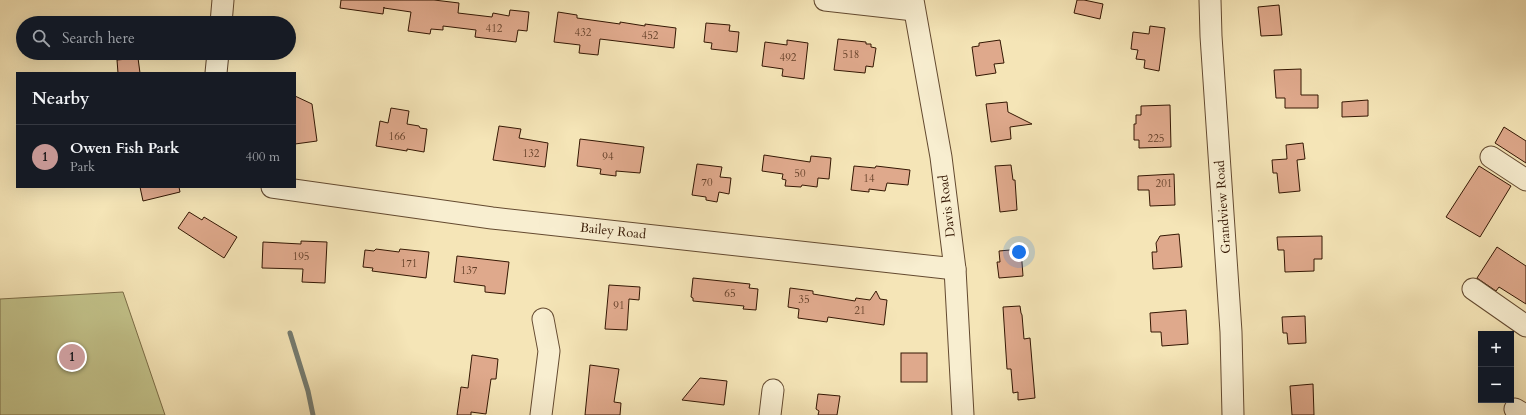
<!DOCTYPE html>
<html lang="en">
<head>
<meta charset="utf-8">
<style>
	:root { --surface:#171b24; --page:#20242c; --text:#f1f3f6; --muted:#9ea1a6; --line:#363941; --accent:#c59692 }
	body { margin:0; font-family:Cardo,serif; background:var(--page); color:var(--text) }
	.controls { position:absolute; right:12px; bottom:12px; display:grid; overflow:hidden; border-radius:0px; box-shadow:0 4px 16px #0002 }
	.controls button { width:36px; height:36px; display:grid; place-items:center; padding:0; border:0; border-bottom:1px solid var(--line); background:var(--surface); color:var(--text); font:20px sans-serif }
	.you { position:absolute; left:1019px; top:252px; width:14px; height:14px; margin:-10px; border:3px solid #fff; border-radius:50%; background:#1a73e8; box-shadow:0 0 0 6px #1a73e833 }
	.badge { display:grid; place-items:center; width:26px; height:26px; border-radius:50%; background:var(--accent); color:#111; font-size:13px; font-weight:700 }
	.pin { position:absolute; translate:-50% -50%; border:2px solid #fff; box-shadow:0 1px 4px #0006 }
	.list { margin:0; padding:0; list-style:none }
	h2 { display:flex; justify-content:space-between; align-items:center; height:52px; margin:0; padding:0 16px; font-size:17px }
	h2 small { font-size:13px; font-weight:400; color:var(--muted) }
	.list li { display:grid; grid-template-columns:26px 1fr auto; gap:12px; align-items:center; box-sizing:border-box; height:64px; padding:0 16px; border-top:1px solid var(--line) }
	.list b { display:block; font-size:15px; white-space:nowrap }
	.list p { margin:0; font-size:13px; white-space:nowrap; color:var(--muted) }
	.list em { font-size:13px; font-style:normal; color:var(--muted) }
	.icon { flex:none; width:22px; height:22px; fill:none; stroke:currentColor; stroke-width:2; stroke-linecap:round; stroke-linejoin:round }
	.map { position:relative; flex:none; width:1526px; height:415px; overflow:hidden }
	.search { position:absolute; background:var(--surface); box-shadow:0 4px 16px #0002; left:16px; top:16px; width:280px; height:44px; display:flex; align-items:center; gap:10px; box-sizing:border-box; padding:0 14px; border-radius:22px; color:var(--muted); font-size:15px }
	.panel { position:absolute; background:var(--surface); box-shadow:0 4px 16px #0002; left:16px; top:72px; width:280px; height:116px; border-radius:0px }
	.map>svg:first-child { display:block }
	.green { fill:#c2c28a; stroke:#7b6c46 }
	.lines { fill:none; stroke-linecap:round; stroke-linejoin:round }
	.stream { stroke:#747b70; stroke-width:5 }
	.building { fill:#dfa98c; stroke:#341703 }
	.minor-casing { stroke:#644a30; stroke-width:23 }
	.minor { stroke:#f8eed0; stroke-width:21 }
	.labels { text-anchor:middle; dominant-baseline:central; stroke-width:3; stroke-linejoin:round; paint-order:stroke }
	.number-label { font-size:11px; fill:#5f3c25 }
	.street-label { font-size:13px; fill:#341703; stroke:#f8eed0 }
</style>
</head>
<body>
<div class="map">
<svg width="1526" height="415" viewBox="0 0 1526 415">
	<rect width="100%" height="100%" fill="#f5e5b7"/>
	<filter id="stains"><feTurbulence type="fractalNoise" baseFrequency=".005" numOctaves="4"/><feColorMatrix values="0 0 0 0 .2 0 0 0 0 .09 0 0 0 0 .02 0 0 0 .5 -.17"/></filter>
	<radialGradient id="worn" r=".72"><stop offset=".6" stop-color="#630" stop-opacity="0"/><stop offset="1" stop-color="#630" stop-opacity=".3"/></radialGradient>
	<path class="green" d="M123,292L165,415H0V299Z"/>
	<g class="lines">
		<path class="stream" d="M290,333L308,391L313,415"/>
	</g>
	<g class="building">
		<path d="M341,0H434L459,3L458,13L492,17L493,13L509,16L510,10L529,12L527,31L518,30L516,42L475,37L476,30L443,26V30L431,29L430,34L408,31L411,12L384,8V7L383,14L340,8Z"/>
		<path d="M1077,0H1084L1103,4L1100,19L1074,13Z"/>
		<path d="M1279,5L1282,35L1261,36L1258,7Z"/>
		<path d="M558,12L577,15V18L620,24V22L645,26V24L676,28L674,48L600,39L598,55L579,53L580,45L554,42Z"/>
		<path d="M706,23L730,25L729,31L739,32L737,52L711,49L712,43L704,42Z"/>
		<path d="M1150,26L1165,28L1159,71L1144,68L1145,60L1136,59L1138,50L1131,49L1133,32L1149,34Z"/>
		<path d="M838,39L866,42V44H871V47L876,48L873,67L866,66L865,73L834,70Z"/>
		<path d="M787,40L808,43L804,79L782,76L783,69L762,66L765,42L787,45Z"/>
		<path d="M1000,40L1004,63L994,64L996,73L976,76L972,47L979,46V43Z"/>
		<path d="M138,58L140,73H118L117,60Z"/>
		<path d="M1301,69V95H1318V108H1285V98H1276L1274,70Z"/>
		<path d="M295,96L312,104L317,141L295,144Z"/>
		<path d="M1368,100V116L1342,117V102Z"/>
		<path d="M1007,102L1008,112L1032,124L1010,127L1011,139L991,142L986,104Z"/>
		<path d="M1170,105L1171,147L1139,148V140H1134V124H1136V115H1141V106Z"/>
		<path d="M391,108L409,111L407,124L419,126L420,128L427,129L424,152L407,149V151L376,146L380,121L388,123Z"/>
		<path d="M499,126L521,129L519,138L548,143L545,167L493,160Z"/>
		<path d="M1504,127L1526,141V163L1495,143Z"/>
		<path d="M580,139L644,147L640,173L616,171V176L600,174L601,169L577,166Z"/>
		<path d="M1303,143L1305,159L1297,160L1300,191L1279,193L1277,173H1273L1272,160L1287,159L1286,145Z"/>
		<path d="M764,155L810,162L811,156L831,158L829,179L818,178L817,187L802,185L801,187L785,186L786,180L782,179L783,174L762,171Z"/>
		<path d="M697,164L722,167L720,177L731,178L729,194L719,192L717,202L706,200V197L692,195Z"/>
		<path d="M1011,165L1013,180H1015L1017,210L1000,212L995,166Z"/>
		<path d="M854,166L875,168L876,166L910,170L908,185L887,183L885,191L869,189V192L851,190Z"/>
		<path d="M1479,166L1511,186L1480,237L1446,217Z"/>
		<path d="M1174,174L1175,205L1150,206L1149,190H1138V176Z"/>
		<path d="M140,187H179L180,192L143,201Z"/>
		<path d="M189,212L202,220L204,217L237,237L224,258L178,228Z"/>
		<path d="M1179,234L1182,267L1153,269L1152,252H1157L1156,243L1160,236Z"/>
		<path d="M1322,236V259H1314V271L1285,272L1284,250H1278L1277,237Z"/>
		<path d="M301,241L327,242L325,283L302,282L303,269L262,268L263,242L301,244Z"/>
		<path d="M1497,247L1526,266V304L1499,287L1496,291L1477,278Z"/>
		<path d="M376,249L399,252L400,249L429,252L426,278L372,271L373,268L363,267L365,250L374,251Z"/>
		<path d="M1021,249L1023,276L999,278L997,262H1000L999,251Z"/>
		<path d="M457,256L509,262L505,294L485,292V286L454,282Z"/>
		<path d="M693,278L750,284L749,288L758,289L756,310L743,309L744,306L693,301V298L691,297Z"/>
		<path d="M609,285L640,287L639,300L629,299L627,330L605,329Z"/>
		<path d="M790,288L813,291V294L855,301L856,298L870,300L876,291L880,299L887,300L884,325L828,317L827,322L798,318L799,309L788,307Z"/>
		<path d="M1020,306L1021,313L1022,315L1024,339L1030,338L1035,398L1018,400V392L1013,393L1011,369H1007L1003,307Z"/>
		<path d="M1186,310L1188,344L1162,346L1161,332H1151L1150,313Z"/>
		<path d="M1305,316L1306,343L1288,344L1287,333H1283L1282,317Z"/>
		<rect x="901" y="353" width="26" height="29"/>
		<path d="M472,355L498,359L496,379H491L486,414L471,412V415H457L461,387L468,388Z"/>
		<path d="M590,365L619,369L614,402L621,403L620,415H585Z"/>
		<path d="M700,378L727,381L724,405L682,400Z"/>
		<path d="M1313,384L1314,415H1292L1290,386Z"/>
		<path d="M818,394L840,396L837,415H818L819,411L816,409Z"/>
	</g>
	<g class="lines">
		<defs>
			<g id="minor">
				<path d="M825,0L914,10"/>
				<path d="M913,0L941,157L955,269L963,415"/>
				<path d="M1210,0L1211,36L1231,332L1233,415"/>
				<path d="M221,23L223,0"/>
				<path d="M216,73L218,53"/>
				<path d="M1491,157L1526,180"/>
				<path d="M272,187L492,218L955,269"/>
				<path d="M1473,289L1526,326"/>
				<path d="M1515,409L1525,415"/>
				<path d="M541,415L549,351L543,319"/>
				<path d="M770,415L773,390"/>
			</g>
		</defs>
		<use href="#minor" class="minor-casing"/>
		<use href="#minor" class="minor"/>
	</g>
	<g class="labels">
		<g class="number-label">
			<text x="494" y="28">412</text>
			<text x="583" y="32">432</text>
			<text x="650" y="35">452</text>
			<text x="851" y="54">518</text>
			<text x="788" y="57">492</text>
			<text x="397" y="136">166</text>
			<text x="1156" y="138">225</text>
			<text x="531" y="153">132</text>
			<text x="608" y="156">94</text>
			<text x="800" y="173">50</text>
			<text x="869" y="178">14</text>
			<text x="707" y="182">70</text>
			<text x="1164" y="183">201</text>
			<text x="301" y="256">195</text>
			<text x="409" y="263">171</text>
			<text x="469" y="270">137</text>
			<text x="730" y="293">65</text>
			<text x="804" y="299">35</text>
			<text x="619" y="305">91</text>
			<text x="860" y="310">21</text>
		</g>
		<g class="street-label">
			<text transform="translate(947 206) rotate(-97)">Davis Road</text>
			<text transform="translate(1223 207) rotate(-94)">Grandview Road</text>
			<text transform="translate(613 231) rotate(6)">Bailey Road</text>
		</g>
	</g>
	<rect width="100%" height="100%" filter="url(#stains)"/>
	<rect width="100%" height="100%" fill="url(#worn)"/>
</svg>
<div class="controls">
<button>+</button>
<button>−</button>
</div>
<div class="you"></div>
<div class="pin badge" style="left:72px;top:357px">1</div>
<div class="search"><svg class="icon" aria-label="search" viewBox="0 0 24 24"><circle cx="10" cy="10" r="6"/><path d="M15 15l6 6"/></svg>Search here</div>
<section class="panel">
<h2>Nearby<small></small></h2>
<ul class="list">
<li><span class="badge">1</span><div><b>Owen Fish Park</b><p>Park</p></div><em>400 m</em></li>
</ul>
</section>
</div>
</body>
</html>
